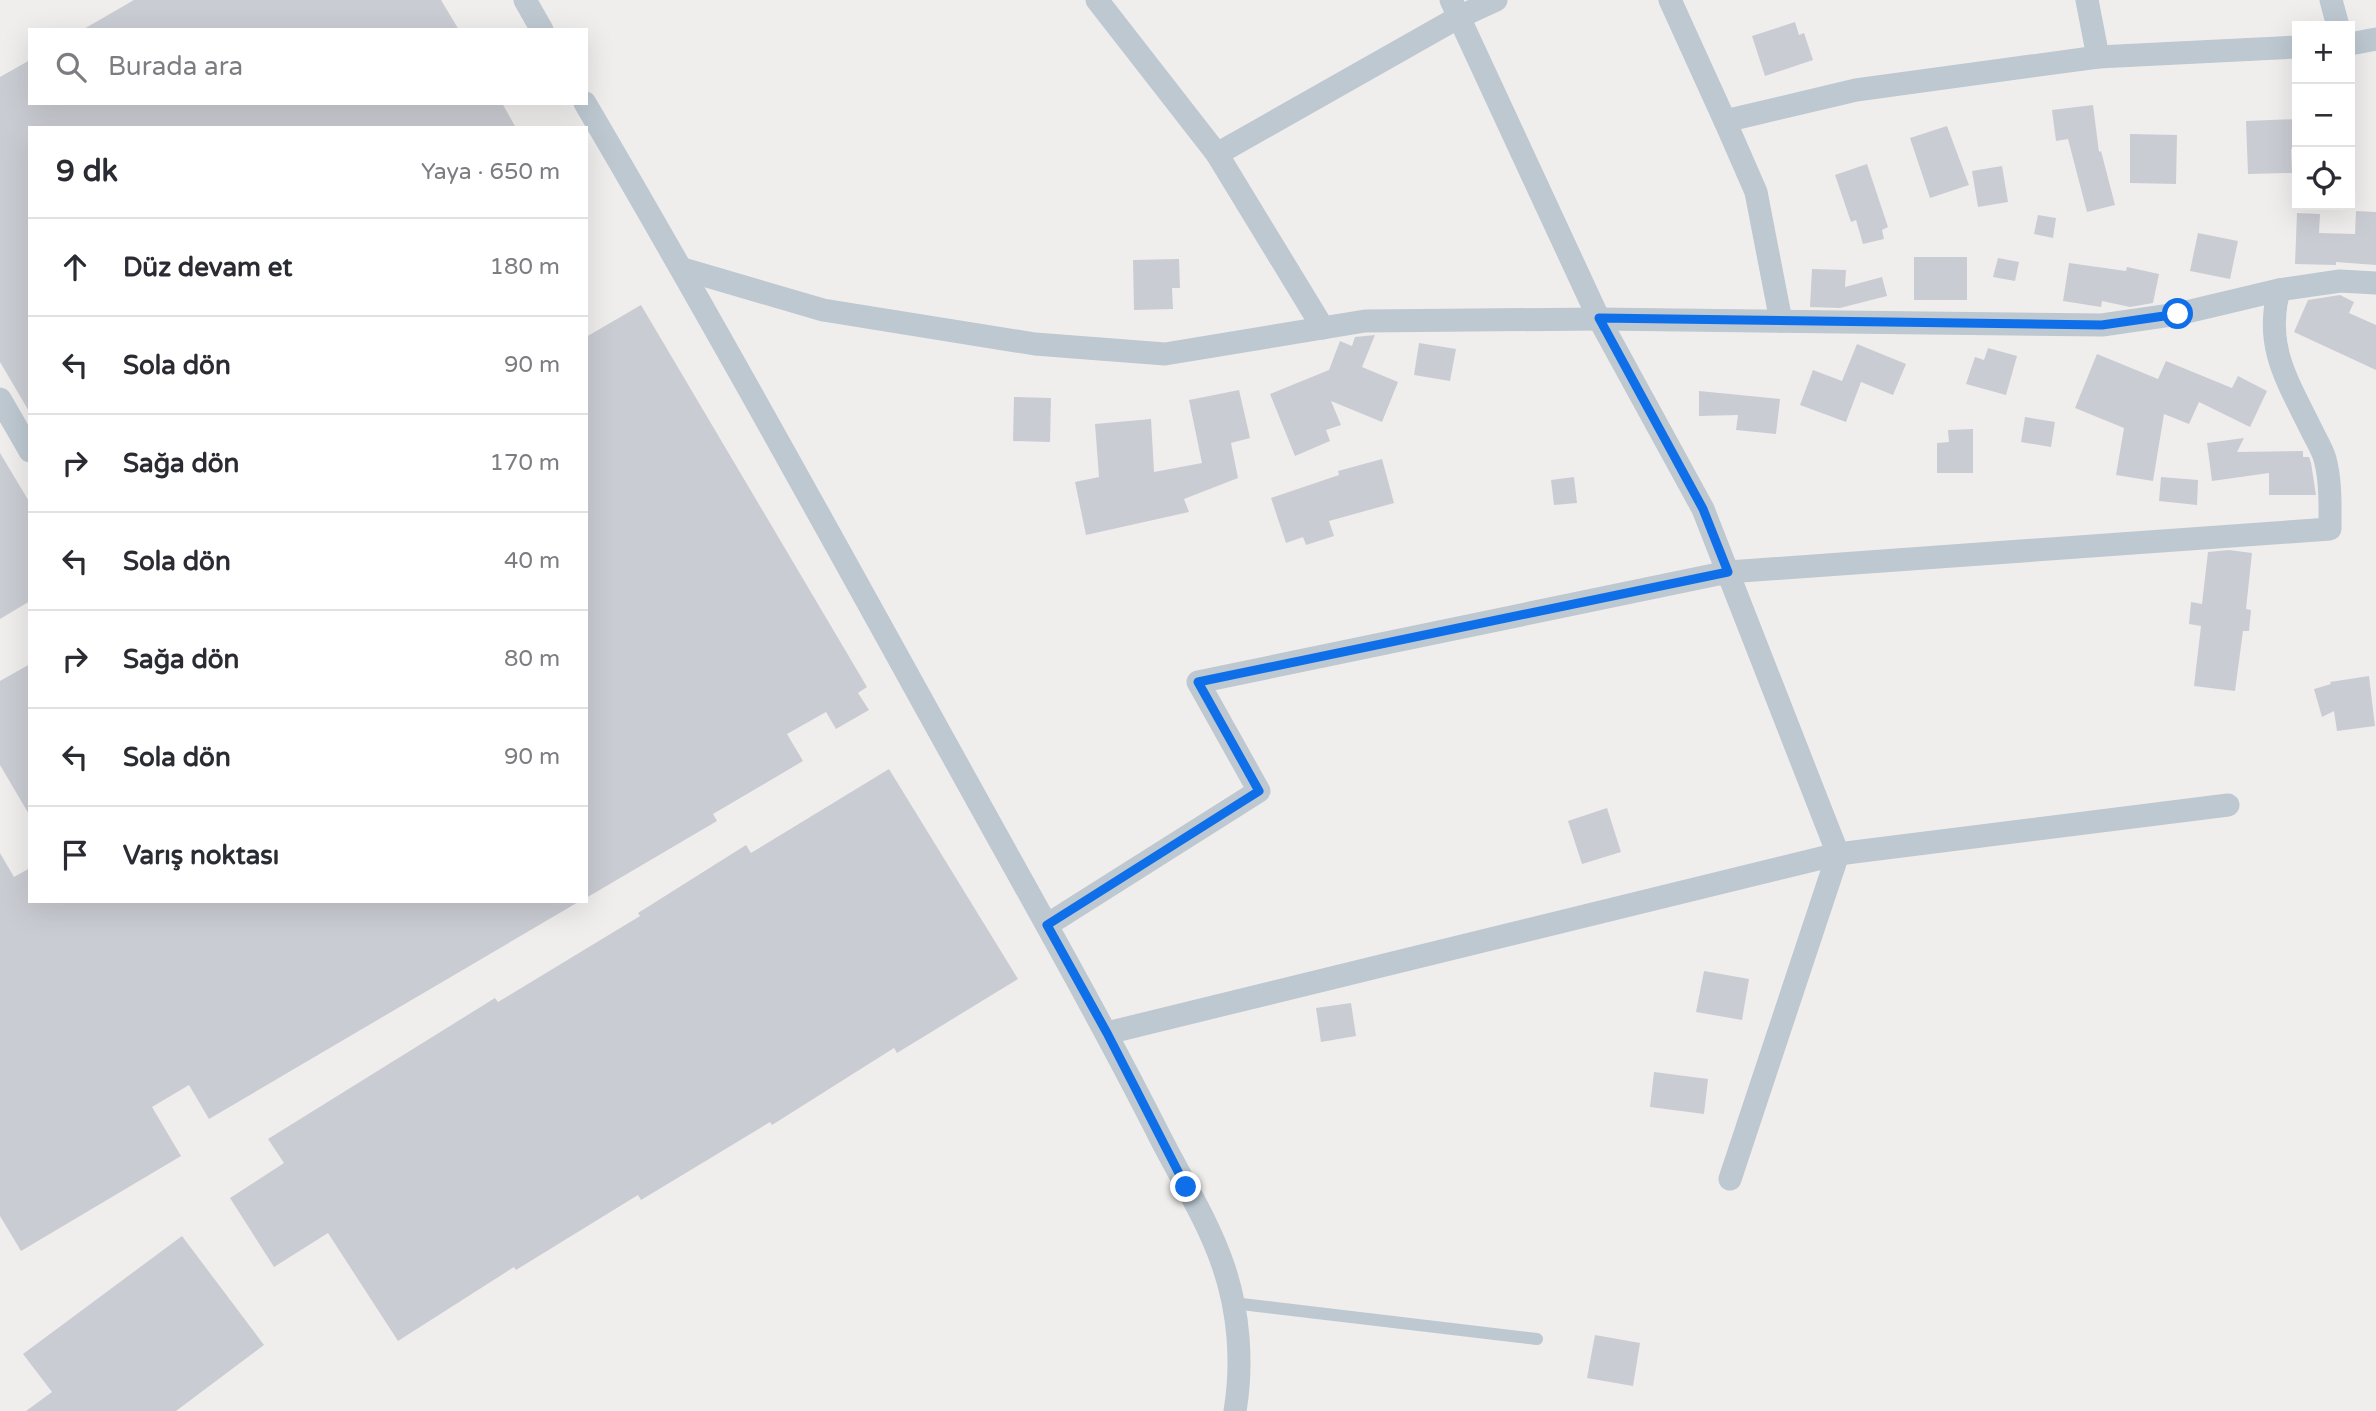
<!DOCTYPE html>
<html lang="tr">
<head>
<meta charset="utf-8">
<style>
	:root { --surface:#fff; --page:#f2f2f3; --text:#2b2b33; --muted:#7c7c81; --line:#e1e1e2 }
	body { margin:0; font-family:"Varela Round",sans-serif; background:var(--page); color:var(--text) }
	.controls { position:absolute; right:21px; top:21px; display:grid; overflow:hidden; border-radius:0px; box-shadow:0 7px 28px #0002 }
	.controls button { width:63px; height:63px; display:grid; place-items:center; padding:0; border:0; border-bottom:2px solid var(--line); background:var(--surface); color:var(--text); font:35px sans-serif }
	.stop { position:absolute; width:21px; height:21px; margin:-16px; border:5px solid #0f6fe8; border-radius:50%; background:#fff }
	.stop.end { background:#0f6fe8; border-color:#fff; box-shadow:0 2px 7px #0008 }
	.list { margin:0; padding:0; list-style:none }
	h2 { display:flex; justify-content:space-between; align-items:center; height:91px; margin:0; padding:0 28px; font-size:30px }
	h2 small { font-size:23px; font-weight:400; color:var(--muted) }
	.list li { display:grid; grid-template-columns:46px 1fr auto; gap:21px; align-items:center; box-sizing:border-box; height:98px; padding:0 28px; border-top:2px solid var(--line) }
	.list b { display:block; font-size:26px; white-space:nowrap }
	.list em { font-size:23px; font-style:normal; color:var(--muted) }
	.icon { flex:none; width:38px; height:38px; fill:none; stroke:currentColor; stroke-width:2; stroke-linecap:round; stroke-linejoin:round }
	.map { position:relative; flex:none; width:2376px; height:1411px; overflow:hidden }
	.search { position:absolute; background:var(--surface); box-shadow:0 7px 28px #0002; left:28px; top:28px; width:560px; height:77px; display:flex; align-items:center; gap:18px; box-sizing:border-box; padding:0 24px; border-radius:0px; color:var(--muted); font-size:26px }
	.panel { position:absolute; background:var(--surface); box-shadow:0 7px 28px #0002; left:28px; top:126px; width:560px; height:777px; border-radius:0px }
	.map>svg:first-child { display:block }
	.building { fill:#caccd3 }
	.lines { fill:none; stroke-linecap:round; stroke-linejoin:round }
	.lane { stroke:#bdc8d1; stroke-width:12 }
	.street { stroke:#bdc8d1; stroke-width:23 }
	.route { stroke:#0f6fe8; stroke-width:9 }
</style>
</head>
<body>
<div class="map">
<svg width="2376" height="1411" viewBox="0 0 2376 1411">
	<rect width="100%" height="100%" fill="#f0eded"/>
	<g class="building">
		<path d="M134,0H441L459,30H82Z"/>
		<path d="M1795,22L1799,35L1804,33L1813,60L1765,76L1752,36Z"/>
		<path d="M30,60V103H502L516,128H30V413L0,362V77Z"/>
		<path d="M2093,105L2099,152L2101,151L2115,205L2087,212L2068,139L2056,141L2052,110Z"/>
		<path d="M2297,119V148L2291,149L2292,173L2248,174L2246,121Z"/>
		<path d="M1947,126L1969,185L1930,198L1910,138Z"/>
		<path d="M2130,134L2177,135L2176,184L2130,183Z"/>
		<path d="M1867,164L1888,227L1882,230L1884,239L1863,244L1856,220L1851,222L1835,175Z"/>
		<path d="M2002,166L2008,202L1978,207L1972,171Z"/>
		<path d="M2356,211L2376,212V265L2336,262V265L2295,264L2297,213L2320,214L2319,233L2355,234Z"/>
		<path d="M2038,215L2056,218L2053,238L2034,234Z"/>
		<path d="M2198,233L2238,241L2230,279L2190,271Z"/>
		<rect x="1914" y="257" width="53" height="43"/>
		<path d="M1998,258L2019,262L2015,281L1993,277Z"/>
		<path d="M1179,259L1180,288H1172L1173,309L1134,310L1133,260Z"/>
		<path d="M2069,263L2126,271L2127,267L2159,274L2153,303L2130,307L2102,301L2101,307L2063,301Z"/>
		<path d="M1812,269L1846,270L1845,287L1882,277L1887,296L1840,308L1810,307Z"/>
		<path d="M2340,295L2354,302L2349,313L2376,325V370L2294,332L2308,300Z"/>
		<path d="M641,305L867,687L858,693L869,710L836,729L826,712L787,734L803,761L713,814L717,821L586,898V337Z"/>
		<path d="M1375,335L1362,367L1398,382L1382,422L1331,401L1341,425L1326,430L1330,441L1295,456L1270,394L1329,370L1340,341L1352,346L1355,337Z"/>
		<path d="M1419,343L1456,349L1450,381L1414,375Z"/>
		<path d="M1857,344L1906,364L1893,395L1861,382L1846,422L1800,405L1813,370L1842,381Z"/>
		<path d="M1988,348L2017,356L2006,395L1966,384L1975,357L1984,360Z"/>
		<path d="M2097,354L2158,379L2166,361L2232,388L2238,376L2267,391L2250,427L2199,402L2189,424L2164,414L2153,481L2116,475L2124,428L2075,408Z"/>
		<path d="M1239,390L1250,438L1231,443L1238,478L1184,499L1189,512L1086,535L1075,482L1099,477L1095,424L1151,419L1154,472L1202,463L1189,400Z"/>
		<path d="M1699,391L1780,399L1776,434L1736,430L1738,415L1699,416Z"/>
		<path d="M1014,397L1051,398L1050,442L1013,441Z"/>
		<path d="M2025,417L2055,422L2051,447L2021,442Z"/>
		<path d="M1973,429V473H1937V443L1949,442L1948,430Z"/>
		<path d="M2244,438L2237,452L2303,451V457H2309L2311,463L2316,495H2269V473L2212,481L2207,443Z"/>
		<path d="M0,453L30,503V601L0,619Z"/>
		<path d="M1382,459L1394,503L1329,521L1334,536L1306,545L1303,537L1286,543L1271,498L1339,475L1338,471Z"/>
		<path d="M1574,477L1577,503L1554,505L1551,480Z"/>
		<path d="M2161,477L2198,480L2197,505L2159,501Z"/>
		<path d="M2229,550L2252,553L2246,609L2251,610L2249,631H2243L2235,691L2194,686L2201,626L2189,624L2191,602L2202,604L2208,552Z"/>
		<path d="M30,664V816L0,765V681Z"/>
		<path d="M2369,676L2375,726L2337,731L2334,711L2322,717L2314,689L2331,684L2330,682Z"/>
		<path d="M889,769L1018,979L897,1053L894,1048L772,1125L770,1122L641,1200L638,1195L516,1270L514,1267L398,1341L328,1233L274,1267L230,1198L284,1163L268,1139L495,998L498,1002L640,916L638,913L746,845L751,853Z"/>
		<path d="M1607,808L1621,852L1582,864L1568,821Z"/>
		<path d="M0,853L14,877L30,868V901H580L209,1119L189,1085L152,1107L181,1156L21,1251L0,1216Z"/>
		<path d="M1704,971L1749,979L1742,1020L1696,1012Z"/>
		<path d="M1351,1003L1356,1036L1321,1042L1316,1008Z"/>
		<path d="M1654,1072L1708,1079L1704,1114L1650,1107Z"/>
		<path d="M182,1236L264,1345L176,1411H26L52,1392L23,1354Z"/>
		<path d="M1595,1335L1640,1343L1633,1386L1587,1378Z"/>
	</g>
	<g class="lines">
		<path class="lane" d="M1233,1303L1537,1339"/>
		<g class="street">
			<path d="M525,0L542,30"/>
			<path d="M1097,0L1217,154L1323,328"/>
			<path d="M1451,0L1599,319L1703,509L1838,854L1730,1179"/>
			<path d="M1670,0L1725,121"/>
			<path d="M2087,0L2098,57"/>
			<path d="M2331,0L2338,26"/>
			<path d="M2350,44L2376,39"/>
			<path d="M585,103C730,350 867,602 1006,852C1059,947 1112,1042 1161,1139C1182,1180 1208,1221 1223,1265C1239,1311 1243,1363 1235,1411"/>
			<path d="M1217,154L1459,17L1496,0"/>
			<path d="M683,269L823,310L1035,344L1165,354L1365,321L1599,319L2102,325L2178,314L2279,290L2340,281L2376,283"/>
			<path d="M1781,321L1756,192L1725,121L1856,90L2098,57L2297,47"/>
			<path d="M0,399L30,451"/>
			<path d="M1047,925L1259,791L1198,682L1728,572L2330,529C2330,506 2331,481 2325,459C2322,448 2315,438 2311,429C2287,380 2264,346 2279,290"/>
			<path d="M1107,1033L1838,854L2228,805"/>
		</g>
	</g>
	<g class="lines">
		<path class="route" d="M1186,1187L1107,1033L1047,925L1259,791L1198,682L1728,572L1703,509L1599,318L2102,325L2178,314"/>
	</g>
</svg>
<div class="controls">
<button>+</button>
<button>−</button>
<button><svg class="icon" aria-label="locate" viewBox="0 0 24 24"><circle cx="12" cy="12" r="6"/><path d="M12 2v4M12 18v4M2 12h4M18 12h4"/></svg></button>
</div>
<div class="stop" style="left:2178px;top:314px"></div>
<div class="stop end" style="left:1186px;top:1187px"></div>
<div class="search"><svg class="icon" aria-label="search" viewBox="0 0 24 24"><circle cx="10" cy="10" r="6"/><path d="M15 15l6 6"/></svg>Burada ara</div>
<section class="panel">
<h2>9 dk<small>Yaya · 650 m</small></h2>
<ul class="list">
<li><svg class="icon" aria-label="ahead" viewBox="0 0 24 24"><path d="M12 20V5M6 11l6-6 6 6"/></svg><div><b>Düz devam et</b></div><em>180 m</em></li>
<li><svg class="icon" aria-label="left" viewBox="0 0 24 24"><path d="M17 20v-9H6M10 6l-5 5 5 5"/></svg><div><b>Sola dön</b></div><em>90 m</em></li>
<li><svg class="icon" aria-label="right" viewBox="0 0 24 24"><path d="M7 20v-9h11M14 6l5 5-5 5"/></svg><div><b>Sağa dön</b></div><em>170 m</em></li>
<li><svg class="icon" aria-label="left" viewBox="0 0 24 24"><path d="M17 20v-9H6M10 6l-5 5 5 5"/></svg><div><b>Sola dön</b></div><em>40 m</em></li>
<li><svg class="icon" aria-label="right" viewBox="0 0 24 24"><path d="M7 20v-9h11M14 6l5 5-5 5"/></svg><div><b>Sağa dön</b></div><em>80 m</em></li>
<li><svg class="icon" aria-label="left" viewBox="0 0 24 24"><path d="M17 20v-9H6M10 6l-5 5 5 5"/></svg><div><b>Sola dön</b></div><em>90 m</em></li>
<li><svg class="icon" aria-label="arrive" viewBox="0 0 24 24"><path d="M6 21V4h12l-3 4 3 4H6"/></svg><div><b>Varış noktası</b></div></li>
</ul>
</section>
</div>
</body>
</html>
